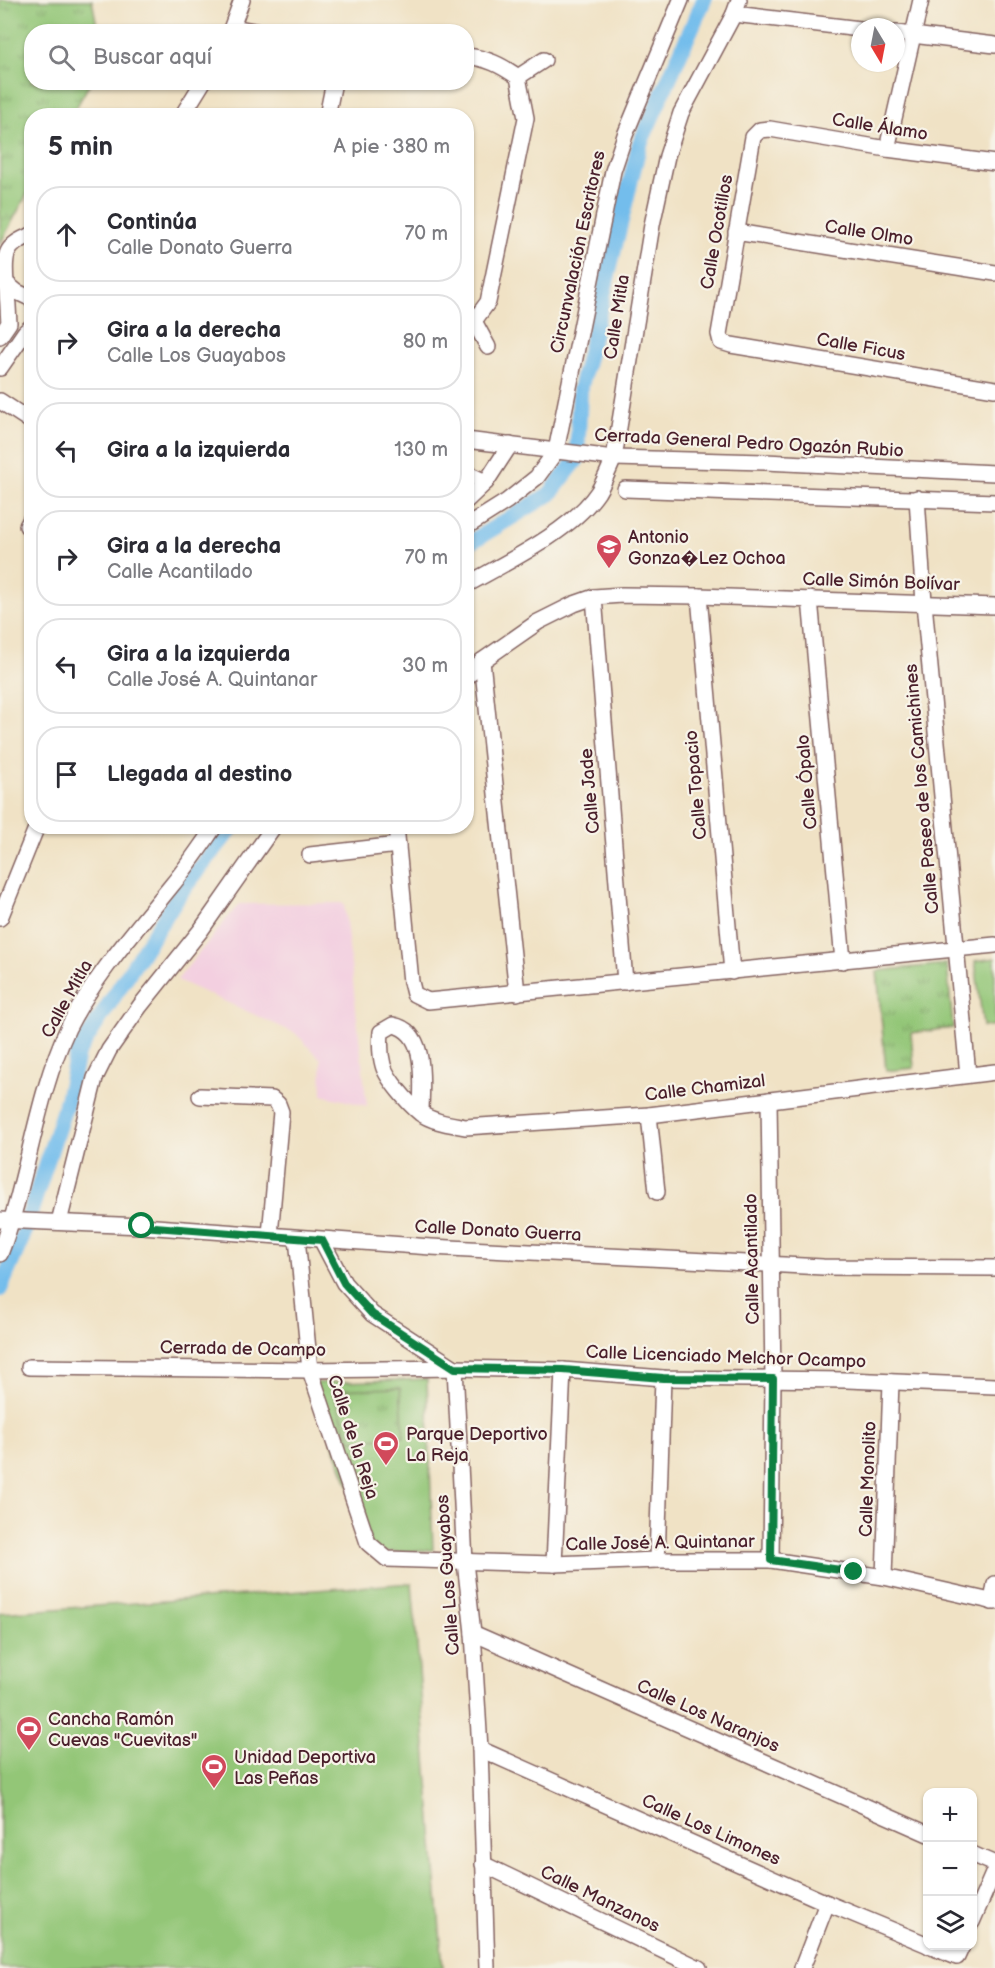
<!DOCTYPE html>
<html lang="es">
<head>
<meta charset="utf-8">
<style>
	:root { --surface:#fff; --page:#f7f7f7; --text:#2b2b33; --muted:#7c7c81; --line:#e1e1e2 }
	body { margin:0; font-family:"Balsamiq Sans",sans-serif; background:var(--page); color:var(--text) }
	.controls { position:absolute; right:18px; bottom:18px; display:grid; overflow:hidden; border-radius:12px; box-shadow:0 2px 4px #0004 }
	.controls button { width:54px; height:54px; display:grid; place-items:center; padding:0; border:0; border-bottom:2px solid var(--line); background:var(--surface); color:var(--text); font:30px sans-serif }
	.compass { position:absolute; left:851px; top:18px; width:54px; height:54px; border-radius:50%; background:var(--surface); box-shadow:0 2px 4px #0004; rotate:170deg }
	.stop { position:absolute; width:18px; height:18px; margin:-14px; border:4px solid #0b8043; border-radius:50%; background:#fff }
	.stop.end { background:#0b8043; border-color:#fff; box-shadow:0 2px 6px #0008 }
	.list { margin:0; padding:0; list-style:none }
	h2 { display:flex; justify-content:space-between; align-items:center; height:78px; margin:0; padding:0 24px; font-size:26px }
	h2 small { font-size:20px; font-weight:400; color:var(--muted) }
	.list li { display:grid; grid-template-columns:39px 1fr auto; gap:18px; align-items:center; box-sizing:border-box; height:96px; margin:0 12px 12px; padding:0 12px; border:2px solid var(--line); border-radius:24px }
	.list b { display:block; font-size:22px; white-space:nowrap }
	.list p { margin:0; font-size:20px; white-space:nowrap; color:var(--muted) }
	.list em { font-size:20px; font-style:normal; color:var(--muted) }
	.icon { flex:none; width:33px; height:33px; fill:none; stroke:currentColor; stroke-width:2; stroke-linecap:round; stroke-linejoin:round }
	.map { position:relative; flex:none; width:995px; height:1968px; overflow:hidden }
	.search { position:absolute; background:var(--surface); box-shadow:0 2px 4px #0004; left:24px; top:24px; width:450px; height:66px; display:flex; align-items:center; gap:15px; box-sizing:border-box; padding:0 21px; border-radius:24px; color:var(--muted); font-size:22px }
	.panel { position:absolute; background:var(--surface); box-shadow:0 2px 4px #0004; left:24px; top:108px; width:450px; height:726px; border-radius:24px }
	.map>svg:first-child { display:block }
	.built { fill:#f3cfe0 }
	.grass { fill:#93c677; stroke:#6e7251; stroke-width:1.5 }
	.park { fill:url(#park-tufts); stroke:#6e7251; stroke-width:1.5 }
	.lines { fill:none; stroke-linecap:round; stroke-linejoin:round }
	.canal { stroke:#73bdec; stroke-width:16 }
	.minor-casing { stroke:#846361; stroke-width:18 }
	.minor { stroke:#fff; stroke-width:15 }
	.route { stroke:#0b8043; stroke-width:8 }
	.labels { text-anchor:middle; dominant-baseline:central; stroke-width:4.5; stroke-linejoin:round; paint-order:stroke }
	.street-label { font-size:18px; fill:#4a1f2b; stroke:#f7f3e8 }
	.poi-label { font-size:18px; fill:#4a1f2b; stroke:#f7f3e8; text-anchor:start }
</style>
</head>
<body>
<div class="map">
<svg width="995" height="1968" viewBox="0 0 995 1968">
	<defs>
		<pattern id="park-tufts" width="24" height="20" patternUnits="userSpaceOnUse" patternTransform="scale(1.5)"><rect width="24" height="20" fill="#93c677"/><path d="M3 7l-1-3M5 7V3M7 7l1-3M15 17l-1-3M17 17v-4M19 17l1-3" fill="none" stroke="#7aa062"/></pattern>
	</defs>
	<rect width="100%" height="100%" fill="#f7f3e8"/>
	<filter id="ink" filterUnits="userSpaceOnUse"><feTurbulence type="fractalNoise" baseFrequency=".0167" numOctaves="2"/><feDisplacementMap in="SourceGraphic" scale="12" xChannelSelector="R" yChannelSelector="G"/><feConvolveMatrix kernelMatrix="1 2 1 2 8 2 1 2 1" color-interpolation-filters="sRGB"/></filter>
	<filter id="wash" filterUnits="userSpaceOnUse"><feTurbulence type="fractalNoise" baseFrequency=".008" numOctaves="4" result="noise"/><feDisplacementMap in="SourceGraphic" scale="24" xChannelSelector="R" yChannelSelector="G"/><feGaussianBlur stdDeviation="1.35" result="paint"/><feColorMatrix in="noise" values="0 0 0 0 0 0 0 0 0 0 0 0 0 0 0 0 0 1.4 0 .05"/><feComposite in="paint" operator="in"/></filter>
	<g filter="url(#wash)">
		<rect width="100%" height="100%" fill="#f0e2c5"/>
		<path class="built" d="M344,903L367,1106L322,1095L321,1059L295,1033L177,980L239,904Z"/>
		<g class="grass">
			<path d="M995,958V1025L983,1027L975,961Z"/>
			<path d="M427,1379L433,1550L374,1553L310,1383Z"/>
			<path d="M412,1583L443,1968H0V1613Z"/>
		</g>
		<g class="park">
			<path d="M0,0H92L98,31L32,32V82L90,83L72,115L32,116L31,187L0,244Z"/>
			<path d="M947,964L953,1028L911,1033L914,1068L886,1071L877,971Z"/>
			<path d="M400,1388L404,1437L350,1440L332,1390Z"/>
		</g>
		<g class="lines">
			<g class="canal">
				<path d="M466,545L550,494L577,459L580,390L639,146L704,0"/>
				<path d="M0,1289L22,1238L67,1100L77,1054L180,893L233,826"/>
			</g>
		</g>
	</g>
	<g filter="url(#ink)">
		<g class="lines">
			<defs>
				<g id="minor">
					<path d="M734,14L860,29"/>
					<path d="M233,27L259,32"/>
					<path d="M230,32L242,0"/>
					<path d="M896,33L995,45"/>
					<path d="M466,56C487,58 501,65 518,77L526,118L488,302L474,321L466,323"/>
					<path d="M518,77L544,60"/>
					<path d="M182,116L203,82"/>
					<path d="M327,116L334,82"/>
					<path d="M887,149L921,0"/>
					<path d="M995,163L887,149L770,129L760,130L753,137L719,334L721,342L731,345L995,389"/>
					<path d="M736,232L995,273"/>
					<path d="M6,283L17,292L32,299"/>
					<path d="M474,321L488,347"/>
					<path d="M0,336L9,323C8,310 8,297 6,284C4,257 3,245 32,235"/>
					<path d="M0,368L25,332L32,326"/>
					<path d="M0,401L32,422"/>
					<path d="M466,440L614,458L765,462L995,473"/>
					<path d="M466,473L486,482"/>
					<path d="M625,489L995,502"/>
					<path d="M917,498L924,603L968,1075"/>
					<path d="M466,501L486,482L510,445"/>
					<path d="M27,526L32,517"/>
					<path d="M466,527L507,501L537,477L556,451L613,171L625,135L681,0"/>
					<path d="M466,585C507,562 572,531 598,492C604,482 609,469 614,458L652,225L667,156L681,113L734,14L739,0"/>
					<path d="M699,596L732,972"/>
					<path d="M594,597L625,982"/>
					<path d="M810,599L843,961"/>
					<path d="M482,661L517,993"/>
					<path d="M466,678L482,661L538,622L574,604L594,597L622,595L699,596L995,606"/>
					<path d="M396,826L411,982L414,994L428,1001L995,945"/>
					<path d="M310,855L398,845"/>
					<path d="M0,918L37,826"/>
					<path d="M200,1096L272,1099L278,1104L281,1112L270,1235"/>
					<path d="M769,1100L773,1379L771,1560"/>
					<path d="M421,1114C421,1085 429,1032 393,1025L381,1032C380,1043 380,1054 383,1065C386,1078 409,1104 420,1113C433,1122 450,1124 465,1127L649,1115L995,1072"/>
					<path d="M649,1115L657,1192"/>
					<path d="M0,1220L142,1226L431,1247L823,1267L995,1268"/>
					<path d="M59,1222L95,1078L109,1050L140,1006L201,930L274,826"/>
					<path d="M297,1238L310,1370L368,1543L387,1559L554,1564L657,1560H771L884,1577L995,1602"/>
					<path d="M322,1241L344,1283L372,1314L455,1368"/>
					<path d="M0,1254C28,1182 35,1098 68,1028C95,975 135,931 172,885C187,867 201,846 215,826"/>
					<path d="M29,1367L310,1370L455,1368L563,1370L663,1378L847,1380L995,1386"/>
					<path d="M455,1368L465,1562L473,1633L480,1749L487,1968"/>
					<path d="M657,1560L663,1378"/>
					<path d="M554,1564L563,1370"/>
					<path d="M884,1577L891,1382"/>
					<path d="M992,1602L995,1584"/>
					<path d="M473,1633L928,1834"/>
					<path d="M480,1749L827,1903L928,1945"/>
					<path d="M972,1854L995,1864"/>
					<path d="M483,1864L699,1968"/>
					<path d="M972,1922L995,1869"/>
					<path d="M929,1946L957,1957L962,1946"/>
					<path d="M802,1968L827,1903"/>
				</g>
			</defs>
			<use href="#minor" class="minor-casing"/>
			<use href="#minor" class="minor"/>
		</g>
	</g>
	<g class="lines" filter="url(#ink)">
		<path class="route" d="M142,1226L322,1240L344,1283L372,1314L455,1368L563,1370L663,1378L773,1379L771,1560L854,1572"/>
	</g>
	<defs>
		<symbol id="school-pin" viewBox="-11 -11 22 30"><path d="M0 17L-7.5 6A9.5 9.5 0 1 1 7.5 6Z" fill="#d1495b" stroke="#f7f3e8"/><path d="M0-5L7-2L0 1L-7-2ZM-4 1L0 2.5L4 1V4Q0 6-4 4Z" fill="#fff"/></symbol>
		<symbol id="stadium-pin" viewBox="-11 -11 22 30"><path d="M0 17L-7.5 6A9.5 9.5 0 1 1 7.5 6Z" fill="#d1495b" stroke="#f7f3e8"/><path d="M0-5a6.5 5 0 1 0 0 10a6.5 5 0 1 0 0-10ZM-3.5-1.8h7v3.6h-7Z" fill="#fff"/></symbol>
	</defs>
	<g fill-rule="evenodd">
		<use href="#school-pin" x="594" y="532" width="30" height="40"/>
		<use href="#stadium-pin" x="371" y="1429" width="30" height="40"/>
		<use href="#stadium-pin" x="14" y="1714" width="30" height="40"/>
		<use href="#stadium-pin" x="199" y="1752" width="30" height="40"/>
	</g>
	<g class="labels">
		<g class="street-label">
			<text transform="translate(880 127) rotate(9)">Calle Álamo</text>
			<text transform="translate(717 232) rotate(-80)">Calle Ocotillos</text>
			<text transform="translate(869 233) rotate(9)">Calle Olmo</text>
			<text transform="translate(578 252) rotate(-78)">Circunvalación Escritores</text>
			<text transform="translate(617 317) rotate(-81)">Calle Mitla</text>
			<text transform="translate(861 347) rotate(10)">Calle Ficus</text>
			<text transform="translate(749 443) rotate(3)">Cerrada General Pedro Ogazón Rubio</text>
			<text transform="translate(881 582) rotate(2)">Calle Simón Bolívar</text>
			<text transform="translate(807 782) rotate(-95)">Calle Ópalo</text>
			<text transform="translate(696 785) rotate(-95)">Calle Topacio</text>
			<text transform="translate(922 789) rotate(-95)">Calle Paseo de los Camichines</text>
			<text transform="translate(590 791) rotate(-95)">Calle Jade</text>
			<text transform="translate(67 999) rotate(-61)">Calle Mitla</text>
			<text transform="translate(705 1088) rotate(-7)">Calle Chamizal</text>
			<text transform="translate(498 1231) rotate(3)">Calle Donato Guerra</text>
			<text transform="translate(752 1259) rotate(-91)">Calle Acantilado</text>
			<text transform="translate(243 1349) rotate(1)">Cerrada de Ocampo</text>
			<text transform="translate(726 1357) rotate(2)">Calle Licenciado Melchor Ocampo</text>
			<text transform="translate(353 1437) rotate(72)">Calle de la Reja</text>
			<text transform="translate(868 1479) rotate(-88)">Calle Monolito</text>
			<text transform="translate(660 1543) rotate(-1)">Calle José A. Quintanar</text>
			<text transform="translate(448 1575) rotate(-94)">Calle Los Guayabos</text>
			<text transform="translate(708 1716) rotate(24)">Calle Los Naranjos</text>
			<text transform="translate(711 1830) rotate(24)">Calle Los Limones</text>
			<text transform="translate(600 1899) rotate(26)">Calle Manzanos</text>
		</g>
		<g class="poi-label">
			<text x="628" y="537">Antonio<tspan x="628" dy="21">Gonza�Lez Ochoa</tspan></text>
			<text x="406" y="1434">Parque Deportivo<tspan x="406" dy="21">La Reja</tspan></text>
			<text x="48" y="1719">Cancha Ramón<tspan x="48" dy="21">Cuevas "Cuevitas"</tspan></text>
			<text x="234" y="1757">Unidad Deportiva<tspan x="234" dy="21">Las Peñas</tspan></text>
		</g>
	</g>
</svg>
<div class="controls">
<button>+</button>
<button>−</button>
<button><svg class="icon" aria-label="layers" viewBox="0 0 24 24"><path d="M12 4l9 5-9 5-9-5zM3 14l9 5 9-5"/></svg></button>
</div>
<svg class="compass" viewBox="-18 -18 36 36"><path d="M0-13l5 13h-10z" fill="#e53935"/><path d="M0 13l5-13h-10z" fill="#7c7c81"/></svg>
<div class="stop" style="left:142px;top:1226px"></div>
<div class="stop end" style="left:854px;top:1572px"></div>
<div class="search"><svg class="icon" aria-label="search" viewBox="0 0 24 24"><circle cx="10" cy="10" r="6"/><path d="M15 15l6 6"/></svg>Buscar aquí</div>
<section class="panel">
<h2>5 min<small>A pie · 380 m</small></h2>
<ul class="list">
<li><svg class="icon" aria-label="ahead" viewBox="0 0 24 24"><path d="M12 20V5M6 11l6-6 6 6"/></svg><div><b>Continúa</b><p>Calle Donato Guerra</p></div><em>70 m</em></li>
<li><svg class="icon" aria-label="right" viewBox="0 0 24 24"><path d="M7 20v-9h11M14 6l5 5-5 5"/></svg><div><b>Gira a la derecha</b><p>Calle Los Guayabos</p></div><em>80 m</em></li>
<li><svg class="icon" aria-label="left" viewBox="0 0 24 24"><path d="M17 20v-9H6M10 6l-5 5 5 5"/></svg><div><b>Gira a la izquierda</b></div><em>130 m</em></li>
<li><svg class="icon" aria-label="right" viewBox="0 0 24 24"><path d="M7 20v-9h11M14 6l5 5-5 5"/></svg><div><b>Gira a la derecha</b><p>Calle Acantilado</p></div><em>70 m</em></li>
<li><svg class="icon" aria-label="left" viewBox="0 0 24 24"><path d="M17 20v-9H6M10 6l-5 5 5 5"/></svg><div><b>Gira a la izquierda</b><p>Calle José A. Quintanar</p></div><em>30 m</em></li>
<li><svg class="icon" aria-label="arrive" viewBox="0 0 24 24"><path d="M6 21V4h12l-3 4 3 4H6"/></svg><div><b>Llegada al destino</b></div></li>
</ul>
</section>
</div>
</body>
</html>
